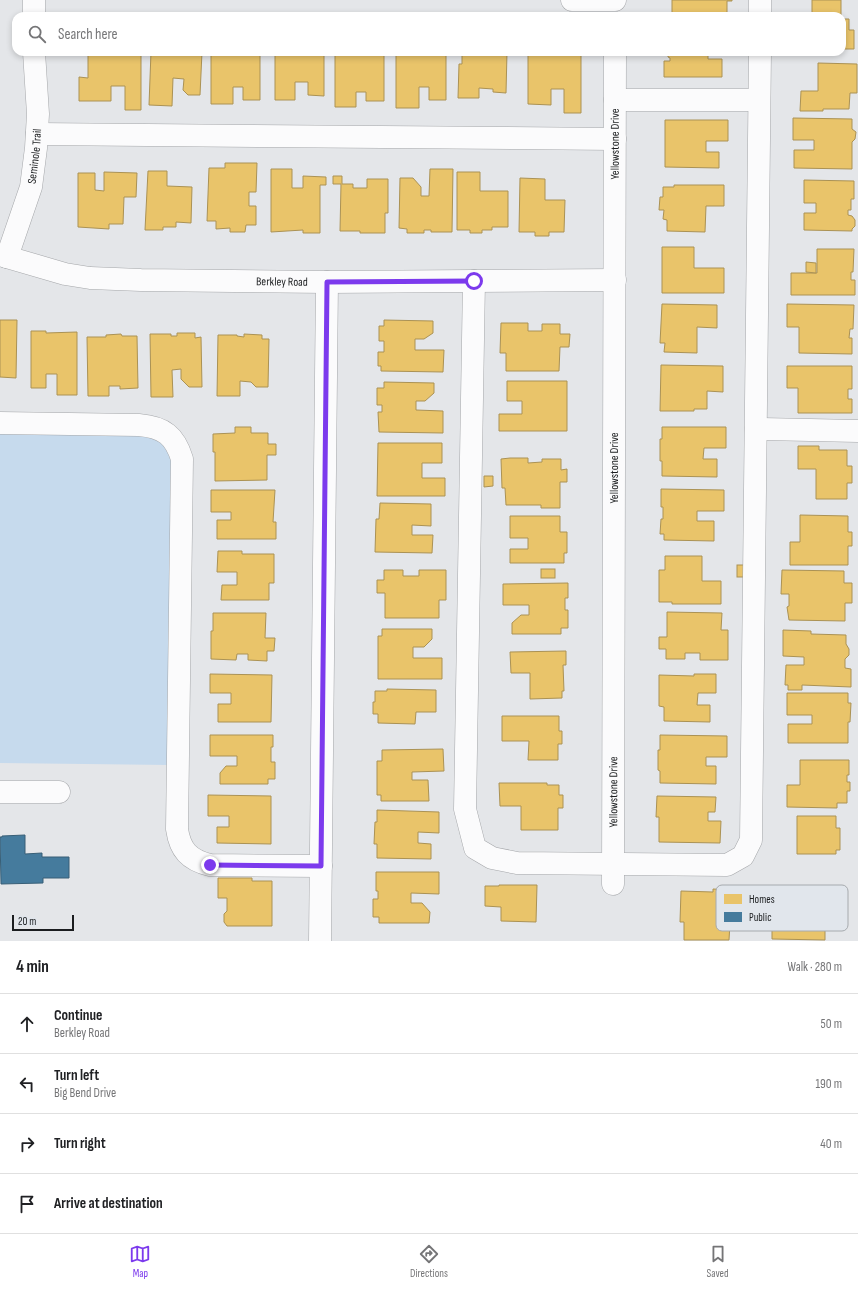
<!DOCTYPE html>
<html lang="en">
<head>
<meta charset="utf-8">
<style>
	:root { --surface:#fff; --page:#f6f6f6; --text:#202124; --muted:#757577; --line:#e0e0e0; --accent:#7c3aed }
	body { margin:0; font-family:"Sofia Sans Condensed",sans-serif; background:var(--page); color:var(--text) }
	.scale { position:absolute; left:12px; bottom:10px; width:62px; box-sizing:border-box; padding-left:4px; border:2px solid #1b1d1f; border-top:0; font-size:11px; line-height:14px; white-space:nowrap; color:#1b1d1f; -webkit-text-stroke:3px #e1e6ec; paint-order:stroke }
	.stop { position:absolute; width:12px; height:12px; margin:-9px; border:3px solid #7c3aed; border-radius:50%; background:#fff }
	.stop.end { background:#7c3aed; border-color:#fff; box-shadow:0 1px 4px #0008 }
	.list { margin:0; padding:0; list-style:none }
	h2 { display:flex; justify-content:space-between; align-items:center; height:52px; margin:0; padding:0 16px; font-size:17px }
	h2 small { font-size:13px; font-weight:400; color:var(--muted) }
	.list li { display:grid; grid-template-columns:26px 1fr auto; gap:12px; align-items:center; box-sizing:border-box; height:60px; padding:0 16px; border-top:1px solid var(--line) }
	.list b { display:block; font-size:15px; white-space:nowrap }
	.list p { margin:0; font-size:13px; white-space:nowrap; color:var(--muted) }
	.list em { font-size:13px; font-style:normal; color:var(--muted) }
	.icon { flex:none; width:22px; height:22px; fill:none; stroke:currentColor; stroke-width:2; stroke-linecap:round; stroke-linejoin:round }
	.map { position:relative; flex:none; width:858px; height:941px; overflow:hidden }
	.search { position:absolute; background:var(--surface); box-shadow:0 2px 6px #0003; left:12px; right:12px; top:12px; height:44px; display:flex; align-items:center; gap:10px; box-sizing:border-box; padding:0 14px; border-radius:12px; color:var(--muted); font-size:15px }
	.sheet { height:292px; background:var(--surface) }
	nav { display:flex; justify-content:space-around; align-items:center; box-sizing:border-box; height:56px; border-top:1px solid var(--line); background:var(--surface); font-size:11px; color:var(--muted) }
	nav a { display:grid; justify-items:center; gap:2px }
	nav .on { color:var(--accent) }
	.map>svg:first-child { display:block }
	.green { fill:#c6daed }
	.homes { fill:#e9c46a; stroke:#ab9254 }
	.public { fill:#457b9d; stroke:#385f77 }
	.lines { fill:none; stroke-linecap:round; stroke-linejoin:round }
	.minor-casing { stroke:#a4a6a9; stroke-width:23 }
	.minor { stroke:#fbfbfc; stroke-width:22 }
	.route { stroke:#7c3aed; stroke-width:5 }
	.labels { text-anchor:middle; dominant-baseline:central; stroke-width:4; stroke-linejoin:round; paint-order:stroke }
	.street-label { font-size:12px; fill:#1b1d1f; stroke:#e1e6ec }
	.key { fill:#e1e6ec; stroke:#a6aaae; stroke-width:1 }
	.key-label { font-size:11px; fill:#1b1d1f }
</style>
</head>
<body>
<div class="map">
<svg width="858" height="941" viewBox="0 0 858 941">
	<rect width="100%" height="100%" fill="#e4e6e9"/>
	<path class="green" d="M0,429L174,431L170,765L0,763Z"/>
	<g class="homes">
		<path d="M672,0H732V1H727V16H672Z"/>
		<rect x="812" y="0" width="29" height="16"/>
		<path d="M842,19H849V30H854V49H842Z"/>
		<path d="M88,52H141V110H125V86H111V101H79V77L88,78Z"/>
		<path d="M151,52H202L200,95H188L183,90L184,79L173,78L172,106L149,105Z"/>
		<path d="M211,52H260V100H243V87H233V104H211Z"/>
		<path d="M275,52H324V96L308,95V82H295V100H275Z"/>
		<path d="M335,52H384V101H366V92H356V107H335Z"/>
		<path d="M396,52H446V100H429V87H419V108H396Z"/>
		<path d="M462,52H507L506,93L493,92V89L479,88V98H458L459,64H462Z"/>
		<path d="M528,52H581V113H564V89H551V105L528,104Z"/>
		<path d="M668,52H708V59H722V77H664V61H670V58L668,57Z"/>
		<path d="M818,63L857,64V93H850L849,109H823V111H800L801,91H818Z"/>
		<path d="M793,118L852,119V129L856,132L855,139L852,142V169L794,168V150H814V140H793Z"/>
		<path d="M665,120H728V141H706V152H719V168L665,167Z"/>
		<path d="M225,163H257L256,192H249V206H256V225H246L245,232H230V228L216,229V221H207L209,168H225Z"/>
		<path d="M271,169H292V188H303V176L326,177V185H320V233H303V230L271,232Z"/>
		<path d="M430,169H453L452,232H431V230H424V233H407V229L399,228L400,178H413L421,187V196H429Z"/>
		<path d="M148,171H167V186L192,187L191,223L176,222V227H163V230H145Z"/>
		<path d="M104,172L137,173L136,197H124L123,224H109V229L78,227V173H95V190L104,191Z"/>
		<path d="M457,172H480V191H508V227H492V230H482V233H470V230H457Z"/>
		<path d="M333,176H342V184H353V188H367V179H388V213H385V233H360V231H340L341,184H333Z"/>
		<path d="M520,178L545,179V200H565L564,232H549V236H535V232H519Z"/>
		<path d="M804,180L854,181V199H851V210H848V215L852,216L855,220V226L852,229V231L804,230V213H816V203H804Z"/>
		<path d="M674,185H724V206H706L705,232L667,231V220L663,219L664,210H659L660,197H663V187H674Z"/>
		<path d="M662,247H694V268H724V293H662Z"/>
		<path d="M817,249H854L853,272H851V280H855V295H791V273H817Z"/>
		<path d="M806,262L816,263V273L806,272Z"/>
		<path d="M662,304L717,305V328L697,327V353L664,352L665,343H660Z"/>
		<path d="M787,304L854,305L853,329H850L849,338H852V354L799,353V327H787Z"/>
		<path d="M0,320H17L16,378L0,377Z"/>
		<path d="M384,320L433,321V333L424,339H415V350H444L443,372L381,371V366H378V352H384V341H379V326H384Z"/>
		<path d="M501,323H528V331H542V324H560V334H570L569,347H560L559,371H506V353H500Z"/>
		<path d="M31,331H46V333L77,332V395H57V374H46V388H31Z"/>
		<path d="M177,333H195V338L201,337L202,387H189L181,379V369L172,370L173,397H151L150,334H171V336H177Z"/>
		<path d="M121,334L122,336H137L138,388L120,389V386H109V396H88L87,337H106V335Z"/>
		<path d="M244,334L262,335V339H269L268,387H256L251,382L240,381V396H217L218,335H237V336L244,337Z"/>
		<path d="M661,365L723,366V392L707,391V409H694V411H660Z"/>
		<path d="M787,366H852V389H848V399H852V413H798V388H787Z"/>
		<path d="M507,381H567V431H499V414H522V401H507Z"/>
		<path d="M384,382L434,383V393L425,401H416V410L443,411V433L379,432L378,412H382V405H377V388H384Z"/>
		<path d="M235,427H251V433H268V444H276V455H267V480L215,481V452H213V434L235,433Z"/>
		<path d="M662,427H726V448H704L703,459H717V477L662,476V461H660V439H662Z"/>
		<path d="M378,443H442V463H422V478H445V496H377Z"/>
		<path d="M798,446H819V450H847V466H852V483H847V499H816V469H798Z"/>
		<path d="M510,458H528V463L542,462V459H561V470L567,469V482H560V508H541V505H506L505,488H502L501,459Z"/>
		<path d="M484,476H493V486L484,487Z"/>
		<path d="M661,489L724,490V511H697V521H714V541L664,540V534H660L661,519H663V507H661Z"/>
		<path d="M211,490H275L273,522H276V539H217V520H231V512H211Z"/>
		<path d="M380,503L431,504V526L412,525V535H433L432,553L375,552L376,519H379Z"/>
		<path d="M800,515L848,516V532H852V546H848V565H790V542H800Z"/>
		<path d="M510,516H560V532H567V553H564V563H510V549H528V538H510Z"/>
		<path d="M218,551H242V554H274V583H269V600H221L222,585H237V572H217Z"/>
		<path d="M665,556H702V581H721V604H672V602H659V570H665Z"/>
		<rect x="737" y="565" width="9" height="12"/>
		<rect x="541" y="569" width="14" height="9"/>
		<path d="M384,570H403V576H419V570H446V600H439V618H385V593H377V580H384Z"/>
		<path d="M782,570L844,571V583H852V603H845V621L789,620L787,607L789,606V594H781Z"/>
		<path d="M568,583V598H565V610H568V628H561V634H512V623L521,615H529V605H503V584Z"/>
		<path d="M667,612L722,613L721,630H728V660H700V653H685V659H666V649H659V637H667Z"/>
		<path d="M213,613H266L265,638H275L274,651H267V661L248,660V654H237L236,660L211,659V631H213Z"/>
		<path d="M382,629H432V639L424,647H413V658H442V679H378V636H382Z"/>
		<path d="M783,630L811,631V634L846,635V644L849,649V655L845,659V668L851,669V687L802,685V690H788V685H785L786,665H804V657L783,656Z"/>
		<path d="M566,651V665H563L564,691H562V698L530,699V673H511L510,652Z"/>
		<path d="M210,674L272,675L271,722H218V704H231V693H210Z"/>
		<path d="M694,674H716V693H698L697,705H710V722L664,721V707L659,706V675L694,676Z"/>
		<path d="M387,689L436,690V712H416L415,724L378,723V714H373V702H375V691H387Z"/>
		<path d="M787,693H848V703H851L850,722H848V743H788V724H812V715H787Z"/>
		<path d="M502,716H559V731H562V744H558V760H528L529,741H502Z"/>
		<path d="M210,735H273V747H271V762H275V779H268V784H220V773L226,766H237V756H210Z"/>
		<path d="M660,735L727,736V757H706V766H716V784L660,783V771L658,770V750H660Z"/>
		<path d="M443,749L444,771L412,772V780H428L429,801H381V795H377V761H382V750Z"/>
		<path d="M800,760H849V775H847V782H850V791H847V803H837V808L787,807V785H800Z"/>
		<path d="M499,783H547V785H559V795H563V808H558V830H521V806H500Z"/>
		<path d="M208,795L271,796V844L217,843V827H229V816H208Z"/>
		<path d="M657,796L716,797L715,812H708V821H721L720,843L659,842V817H656Z"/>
		<path d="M377,810L439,812V833L418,832V843L431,844V859L377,858V844H374L375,822H377Z"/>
		<path d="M797,816H836V828H840V850H836V854H797Z"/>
		<path d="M376,872H439V894L411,893V903H422L430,912L429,923H379V917H373V899H378V891H376Z"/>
		<path d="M218,878H252V881H272V926H227L224,922V914L227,911V898H218Z"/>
		<path d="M499,885H537L536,922L501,921V907L485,906V886H499Z"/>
		<path d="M713,889L734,890V911H718V923H730L729,940H684V922H680L681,891L713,892Z"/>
		<path d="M759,893L826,894V917H821V926H825V940L772,939V913H759Z"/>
	</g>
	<path class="public" d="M25,835V854L42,853V857H69V878H43V883L1,884L0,837H2V836Z"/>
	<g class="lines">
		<defs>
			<g id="minor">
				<path d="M34,0V16"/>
				<path d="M572,0H615"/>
				<path d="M760,16V0"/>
				<path d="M615,100H759"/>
				<path d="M37,134L615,139"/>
				<path id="s1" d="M0,255L65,274L90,278L141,280L327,282L615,280"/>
				<path id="s2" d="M7,257L31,187L36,148L38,114L34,52"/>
				<path d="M474,281L465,809L475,848L492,858L517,863L727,865L743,856L751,840L760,52"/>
				<path d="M0,423L139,425C164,427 175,436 182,459L177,829C180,850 189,860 210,865L321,866"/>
				<path d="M756,429L858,431"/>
				<path d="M0,792H59"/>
				<path id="s3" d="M613,884L615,52"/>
				<path d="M320,941L327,282"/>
			</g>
		</defs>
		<use href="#minor" class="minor-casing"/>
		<use href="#minor" class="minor"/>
	</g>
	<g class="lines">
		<path class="route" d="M210,865L321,866L327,282L474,281"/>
	</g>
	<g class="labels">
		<g class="street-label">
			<text stroke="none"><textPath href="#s3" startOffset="740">Yellowstone Drive</textPath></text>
			<text stroke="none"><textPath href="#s2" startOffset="105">Seminole Trail</textPath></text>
			<text stroke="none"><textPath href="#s1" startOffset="285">Berkley Road</textPath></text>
			<text stroke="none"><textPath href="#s3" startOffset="416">Yellowstone Drive</textPath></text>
			<text stroke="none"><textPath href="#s3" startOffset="92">Yellowstone Drive</textPath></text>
		</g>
	</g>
	<rect x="716" y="885" width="132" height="46" rx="6" class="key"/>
	<rect x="724" y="894" width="18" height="10" fill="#e9c46a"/>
	<rect x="724" y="912" width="18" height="10" fill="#457b9d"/>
	<g class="key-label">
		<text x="749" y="903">Homes</text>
		<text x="749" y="921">Public</text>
	</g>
</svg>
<div class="scale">20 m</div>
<div class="stop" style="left:474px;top:281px"></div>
<div class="stop end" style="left:210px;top:865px"></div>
<div class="search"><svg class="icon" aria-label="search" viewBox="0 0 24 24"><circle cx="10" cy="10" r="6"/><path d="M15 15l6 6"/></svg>Search here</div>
</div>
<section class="sheet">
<h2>4 min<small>Walk · 280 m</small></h2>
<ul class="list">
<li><svg class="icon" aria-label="ahead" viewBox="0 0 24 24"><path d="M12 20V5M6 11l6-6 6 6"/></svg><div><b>Continue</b><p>Berkley Road</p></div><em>50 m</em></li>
<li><svg class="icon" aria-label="left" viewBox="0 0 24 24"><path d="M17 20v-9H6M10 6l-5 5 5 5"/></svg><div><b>Turn left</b><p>Big Bend Drive</p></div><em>190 m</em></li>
<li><svg class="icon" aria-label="right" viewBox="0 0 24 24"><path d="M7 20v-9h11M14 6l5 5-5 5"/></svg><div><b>Turn right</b></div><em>40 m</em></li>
<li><svg class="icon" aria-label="arrive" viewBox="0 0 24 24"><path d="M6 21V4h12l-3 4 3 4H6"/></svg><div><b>Arrive at destination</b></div></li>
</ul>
</section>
<nav>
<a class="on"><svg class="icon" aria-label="map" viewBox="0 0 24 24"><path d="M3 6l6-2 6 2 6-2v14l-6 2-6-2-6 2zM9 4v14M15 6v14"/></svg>Map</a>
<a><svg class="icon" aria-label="directions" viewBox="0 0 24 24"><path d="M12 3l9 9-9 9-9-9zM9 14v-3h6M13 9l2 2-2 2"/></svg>Directions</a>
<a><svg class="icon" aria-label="saved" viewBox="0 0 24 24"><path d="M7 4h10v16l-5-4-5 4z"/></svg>Saved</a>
</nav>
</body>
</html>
